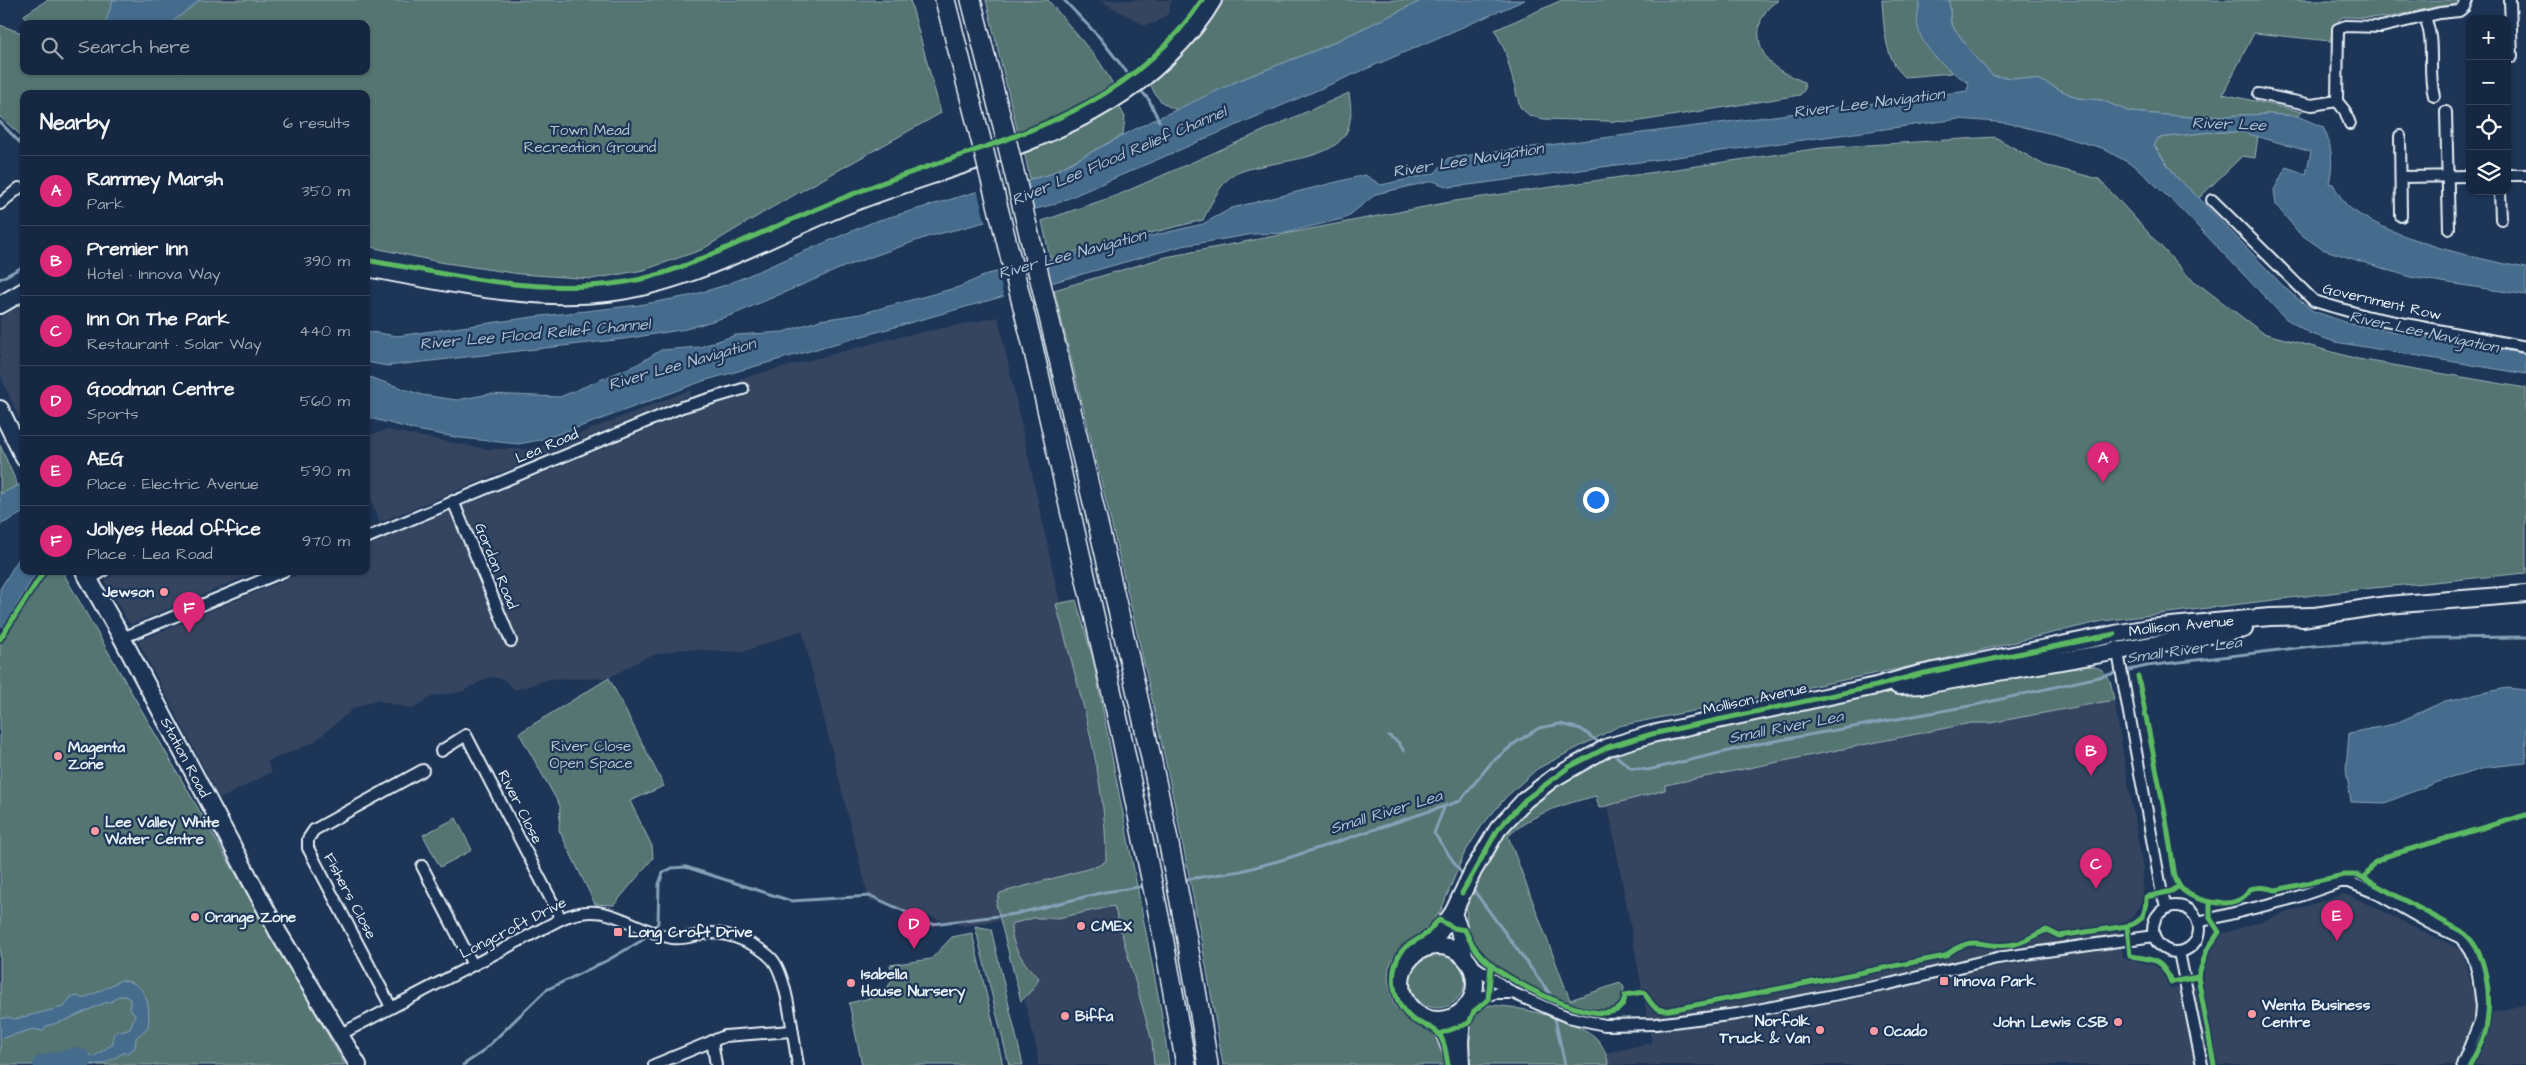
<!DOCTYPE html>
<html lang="en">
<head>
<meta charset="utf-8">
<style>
	:root { --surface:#162841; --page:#1f3048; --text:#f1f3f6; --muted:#9ea6b1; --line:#35445a; --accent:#db2777 }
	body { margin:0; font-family:"Architects Daughter",sans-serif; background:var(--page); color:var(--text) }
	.controls { position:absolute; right:15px; top:15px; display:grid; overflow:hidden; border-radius:10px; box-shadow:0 1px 4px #0004 }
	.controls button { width:45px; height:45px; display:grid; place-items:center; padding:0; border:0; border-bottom:1px solid var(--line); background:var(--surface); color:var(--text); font:25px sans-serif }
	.you { position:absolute; left:1595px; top:499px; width:18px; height:18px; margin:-12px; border:4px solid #fff; border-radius:50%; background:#1a73e8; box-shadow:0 0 0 8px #1a73e833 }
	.badge { display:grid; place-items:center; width:32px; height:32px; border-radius:50%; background:var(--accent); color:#fff; font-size:16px; font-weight:700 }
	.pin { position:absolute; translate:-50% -41px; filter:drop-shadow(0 1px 2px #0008) }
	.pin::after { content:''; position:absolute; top:26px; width:18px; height:15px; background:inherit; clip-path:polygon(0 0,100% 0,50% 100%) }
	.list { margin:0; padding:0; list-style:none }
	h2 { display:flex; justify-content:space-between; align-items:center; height:65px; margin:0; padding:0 20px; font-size:21px }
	h2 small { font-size:16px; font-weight:400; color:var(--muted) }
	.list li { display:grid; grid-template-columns:32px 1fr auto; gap:15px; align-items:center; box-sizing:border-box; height:70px; padding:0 20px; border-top:1px solid var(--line) }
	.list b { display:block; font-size:19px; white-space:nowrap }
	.list p { margin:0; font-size:16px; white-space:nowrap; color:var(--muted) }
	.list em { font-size:16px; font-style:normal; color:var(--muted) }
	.icon { flex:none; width:28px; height:28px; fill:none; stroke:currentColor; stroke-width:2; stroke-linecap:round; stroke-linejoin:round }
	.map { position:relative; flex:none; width:2526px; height:1065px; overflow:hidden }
	.search { position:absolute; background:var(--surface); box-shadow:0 1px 4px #0004; left:20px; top:20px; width:350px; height:55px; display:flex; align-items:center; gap:12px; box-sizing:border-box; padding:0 18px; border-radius:10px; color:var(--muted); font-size:19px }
	.panel { position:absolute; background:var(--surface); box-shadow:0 1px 4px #0004; left:20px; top:90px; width:350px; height:485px; border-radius:10px }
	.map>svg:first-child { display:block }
	.built { fill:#344560 }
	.green { fill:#557472; stroke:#9eb2b5 }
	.water { fill:#456c8d; stroke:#86a1b8 }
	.pier { fill:#1d3557 }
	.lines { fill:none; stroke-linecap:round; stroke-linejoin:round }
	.stream { stroke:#86a1b8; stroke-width:3 }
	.river { stroke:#456c8d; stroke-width:18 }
	.minor-casing { stroke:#e8f1f8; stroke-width:14 }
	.primary-casing { stroke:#e8f1f8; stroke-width:20 }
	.motorway-casing { stroke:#e8f1f8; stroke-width:22 }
	.minor { stroke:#1d3557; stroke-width:10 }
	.primary { stroke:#1d3557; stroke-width:16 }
	.motorway { stroke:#1d3557; stroke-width:19 }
	.motorway-bridge-casing { stroke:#e8f1f8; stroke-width:22; stroke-linecap:butt }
	.motorway-bridge { stroke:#1d3557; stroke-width:19 }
	.cycleway-casing { stroke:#1d3557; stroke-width:8 }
	.cycleway { stroke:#5cba63; stroke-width:5 }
	.poi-dot { fill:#ff9aa2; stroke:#1d3557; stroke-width:2 }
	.labels { text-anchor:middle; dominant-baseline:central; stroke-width:4.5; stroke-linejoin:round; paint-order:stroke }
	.park-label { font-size:15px; fill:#b5c5c9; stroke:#1d3557 }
	.street-label { font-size:15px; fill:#e8f1f8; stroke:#1d3557 }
	.poi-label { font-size:15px; font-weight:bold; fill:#e8f1f8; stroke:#1d3557; text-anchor:start }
	.water-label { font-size:16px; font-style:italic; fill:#afc2d3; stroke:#1d3557 }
</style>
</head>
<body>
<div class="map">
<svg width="2526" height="1065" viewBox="0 0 2526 1065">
	<rect width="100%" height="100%" fill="#1d3557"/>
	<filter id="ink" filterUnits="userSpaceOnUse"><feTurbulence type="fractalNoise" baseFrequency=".02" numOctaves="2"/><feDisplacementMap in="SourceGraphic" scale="10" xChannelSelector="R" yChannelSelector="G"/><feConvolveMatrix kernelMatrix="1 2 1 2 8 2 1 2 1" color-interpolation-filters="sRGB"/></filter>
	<g filter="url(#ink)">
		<g class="built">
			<path d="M1099,0H1172L1168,14L1156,23L1144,25Z"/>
			<path d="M24,302V430L0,374V318Z"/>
			<path d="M998,317L1160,1065H1038L1037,1049L1003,920L965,926L869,900L802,630L743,652L681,649L646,657L609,678L550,679L515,690L503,679L489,677L461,692L433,696L413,709L376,700L354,708L314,742L267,762L272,772L220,799L138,641L306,571H366V546L703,407L744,397L739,379L893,338Z"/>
			<path d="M690,390L691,395L380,522L366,488V436L387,430L485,449H529L563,440Z"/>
			<path d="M115,571H259L132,624L128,622L105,581Z"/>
			<path d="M2114,700L2143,870V895L2139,907L2131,919L2119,923L2123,958L2154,965L2162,971L2170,989L2203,985L2205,956L2222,934L2343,894L2351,896L2462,950L2478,1011L2457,1065H1609L1606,1053L1652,1043L1608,805L1665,790V785L1971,723H1990Z"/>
			<path d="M2526,1004V1065H2470L2492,1013Z"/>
		</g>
		<g class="green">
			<path d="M47,0H910L941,113L771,208L701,250L644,270L592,279L520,274L439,262L366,246V94H24V138L0,117V25L24,34V71H366V24H29L24,15Z"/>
			<path d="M986,0H1048L1099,61L1113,84L1057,117L1018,133Z"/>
			<path d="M1219,0H1423L1324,47L1240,80L1178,110C1162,105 1155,98 1150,82C1180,63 1200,29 1219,0Z"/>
			<path d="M1562,0H1779C1751,15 1753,53 1779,70C1787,75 1796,78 1804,82L1805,89L1800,95L1634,122L1544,119L1530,116L1520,107L1505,51L1495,30Z"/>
			<path d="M1882,0H1920C1914,39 1927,46 1952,73L1905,77C1884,59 1884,26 1882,0Z"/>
			<path d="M1949,0H2460L2454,5L2435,7L2386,18L2342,17L2334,27L2330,41L2254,33L2223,94L2303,112L2297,116L2269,114L2191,117L2130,112L2101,100L2077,98L2040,80L1993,76L1975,57L1951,24Z"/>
			<path d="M1349,93C1350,101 1352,111 1350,120C1345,167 1262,157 1232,176C1221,182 1209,208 1203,220L1050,258L1042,221L1118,195Z"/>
			<path d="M1118,104L1125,117L1123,135L1048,175L1030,179L1024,151L1062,136Z"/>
			<path d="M2210,132H2242L2258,136L2255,158L2242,156L2199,198L2177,178L2154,145L2158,138Z"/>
			<path d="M1995,137L2044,165L2099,179L2189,277L2263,333L2358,359L2526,388V573L2363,589L2103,621L1922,664L1619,726L1537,769L1506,797L1481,827L1464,854L1441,910L1431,924L1395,955L1389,967L1388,978L1393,1003L1403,1016L1438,1035L1446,1065H1223C1181,804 1118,546 1054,290L1166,257L1455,201L1821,148Z"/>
			<path d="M0,445L18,486L0,494Z"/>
			<path d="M42,571H62L345,1065H0V638Z"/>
			<path d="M1076,600L1093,659L1161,1010L1169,1065H1154L1152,1041L1114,906L1058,918H1034L1011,924C1010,944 1024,965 1039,978L1034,988L1021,1001L996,904L1000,893L1098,866L1106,861C1107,779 1077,683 1056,604Z"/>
			<path d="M2080,665C2109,667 2109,674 2114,700L1990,723H1971L1665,785V790L1599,808L1596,796C1561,805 1536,812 1508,836L1570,1000L1620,983L1624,987L1623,998L1619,1005L1605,1011L1560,1001L1533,990L1498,970L1471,942L1467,929L1466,899L1510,823L1540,794L1602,757L1658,739L1903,690Z"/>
			<path d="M609,678L664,786L630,801L652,846L653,858L614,905L595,904L559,830L560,806L519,733Z"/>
			<path d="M456,818L472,850L440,867L423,835Z"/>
			<path d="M975,926L991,929L1023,1065H1009Z"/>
			<path d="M972,933L1003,1065H862L849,1003L883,995L892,980L890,965L931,959L952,937Z"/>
			<circle cx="1437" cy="980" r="28"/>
			<path d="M1490,1005C1516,1006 1568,1018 1590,1033C1601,1040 1606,1052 1609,1065H1467L1468,1021L1473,1012Z"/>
		</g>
		<g class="water">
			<path d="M113,0H200L170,24H105Z"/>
			<path d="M1423,0H1525L1055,204L927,237L846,266L732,315L686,329L624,339L387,366L366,362V331L397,336L533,317L639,305L689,296L726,285L873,222L979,191L1048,175L1139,127L1240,80L1324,47Z"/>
			<path d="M1920,0H1949L1951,24L1975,57L1993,76L2040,80L2077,98L2101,100L2130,112L2191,117L2269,114L2297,116L2323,127C2332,145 2334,163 2329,183L2333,184C2338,193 2343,202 2351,209C2396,240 2473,258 2526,268V295L2410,277L2322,249L2299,233L2276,205L2274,190L2286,167L2306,174L2311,152L2242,132H2210L2158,138L2154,146L2177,178L2199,198L2286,289L2313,311L2351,324L2526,354V374L2335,342L2309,333L2285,318L2181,209L2136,167L2102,148L2053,134L2007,123L1959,119L1469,185L1448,187L1433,181L1376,194L1346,218L1285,233L1254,234L1182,246L703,381L588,424L540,440L518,444L461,438L416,430L366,417V376L422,395L457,400L489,394L560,397L638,364L661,350L700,347L736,335L783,332L820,320L860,314L959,287L988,274L1203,224L1232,208L1365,175L1381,185L1435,173L1448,158L1967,91L1969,83C1949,71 1924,52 1918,28C1916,19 1919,9 1920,0Z"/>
			<path d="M24,483V512L0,525V494Z"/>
			<path d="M24,550V571H37L4,627L0,625V589Z"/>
			<path d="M2507,688L2526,690V763L2489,767L2437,782L2385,803L2351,802L2346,770L2349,733L2394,724L2445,701Z"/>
			<path d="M121,980C147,983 151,1005 148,1027L136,1038L135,1048L125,1054V1052L103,1064L67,1065L66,1060L77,1057L76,1054L85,1051L93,1057L113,1044V1035L119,1030L122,1032L130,1029L135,1015L130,1009V999L125,996H118L111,1002L104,1003L64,1021L46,1026L43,1031L33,1029L0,1039V1019L8,1017L15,1019L64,1007L71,997L79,996L82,999C96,993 108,987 121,980Z"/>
		</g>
		<g class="pier">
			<path d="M1026,178L1034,212L986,225L977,189Z"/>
			<path d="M1045,257L1053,286L1004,298L997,269Z"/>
		</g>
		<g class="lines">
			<g class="stream">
				<path d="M1064,0L1100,38L1132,79"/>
				<path d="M1139,88L1149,100L1159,121"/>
				<path d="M0,122L24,147"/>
				<path d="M0,279L24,266"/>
				<path d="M1389,736L1398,742L1404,751"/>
				<path d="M1611,752L1631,768L1648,770L1758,744L1975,705L2147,666L2312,646L2432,638L2526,637"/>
				<path d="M1444,808L1434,833L1464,877"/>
				<path d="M1182,880L1241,871L1285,859L1460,801L1491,763L1515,743L1539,728L1560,724L1581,729L1602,745"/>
				<path d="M1472,888L1550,994L1553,1008"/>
				<path d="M1554,1014L1565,1065"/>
				<path d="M463,1065L481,1053L546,990L608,960L641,941L658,923L659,884L663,873L672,868L686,867L791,901L871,896L932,924L1015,914L1105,892L1146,886"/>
			</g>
			<path class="river" d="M42,1064L77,1056L81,1058L82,1063"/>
			<defs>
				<g id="minor">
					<path d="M2510,0L2512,57"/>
					<path d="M2425,18C2436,43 2427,70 2434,96"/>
					<path d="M2259,94L2312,105L2337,101L2338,29L2346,26L2381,27L2440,13L2459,11L2464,7L2467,0"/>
					<path d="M2337,101L2345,111L2350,124"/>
					<path d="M2446,112L2449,229"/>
					<path d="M2400,136L2401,216"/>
					<path d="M2507,175H2526"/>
					<path d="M2401,177L2470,176"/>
					<path d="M2500,191L2501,219"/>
					<path d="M2212,200L2314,301L2369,317L2526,347"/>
					<path d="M0,204L19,188"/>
					<path d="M453,501L511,641"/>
					<path d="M366,538L682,407L743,389"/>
					<path d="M89,580L103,571"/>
					<path d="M122,638L284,571"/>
					<path d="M2117,647L2162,894L2167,908"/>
					<path d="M441,751L466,735L561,919"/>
					<path d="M422,866L473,965"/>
					<circle cx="2176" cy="929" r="23"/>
					<path d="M2198,922L2294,898L2340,882H2349L2378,894L2429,923L2461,938L2473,956L2478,974L2482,1006L2481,1019L2462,1065"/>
					<path d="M2179,952L2202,1065"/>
					<path d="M1470,963L1513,993L1568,1017L1605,1025L1656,1024L1737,1014L1889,984L1997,958L2154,936"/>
					<path d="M1472,999L1496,993H1513"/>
					<path d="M391,1007L308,848V839L314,830L423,770"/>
					<path d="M341,1034L561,919C607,898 630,929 672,938C685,940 698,934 710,933C729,932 759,945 772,959C788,977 793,1039 798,1065"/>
					<path d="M712,1041L716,1065"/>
					<path d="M654,1065L725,1036L791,1031"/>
				</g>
				<g id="primary">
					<path d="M366,268C445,282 527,302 607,293C693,283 768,237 847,205C935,170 1030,151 1111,101C1148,79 1192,37 1213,0"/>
					<path d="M0,305L24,291"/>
					<path d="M0,409L24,458"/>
					<path id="s1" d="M84,571L122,638L278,932L358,1065"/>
					<path d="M2302,618L2387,605L2526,594"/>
					<path d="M1898,686L1924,685L2244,629"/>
					<path d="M1453,913L1459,930L1464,955"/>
					<circle cx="1438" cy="983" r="37"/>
					<path id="s2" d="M1429,946L1453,913L1473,871L1498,829L1525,800L1552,779L1608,747L1652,734L1876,686L1920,674L2115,634L2149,628L2270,617L2312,616"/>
					<path d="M1440,1021L1454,1058"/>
					<path d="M1461,1065L1460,1041L1463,1011"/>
				</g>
				<g id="motorway">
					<path d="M945,0L980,136"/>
					<path d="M971,0L1004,130"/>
					<path d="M1054,338C1111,579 1171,820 1208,1065"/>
					<path d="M1032,343L1120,729L1162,931L1186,1065"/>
				</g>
			</defs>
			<use href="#minor" class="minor-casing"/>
			<use href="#primary" class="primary-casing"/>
			<use href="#motorway" class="motorway-casing"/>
			<use href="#minor" class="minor"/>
			<use href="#primary" class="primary"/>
			<use href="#motorway" class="motorway"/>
			<defs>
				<g id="motorway-bridge">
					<path d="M1004,130L1054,338"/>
					<path d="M980,136L1032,343"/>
				</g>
			</defs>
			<use href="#motorway-bridge" class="motorway-bridge-casing"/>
			<use href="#motorway-bridge" class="motorway-bridge"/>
			<defs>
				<g id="cycleway">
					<path d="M366,260C454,275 536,296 626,282C665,276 702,259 738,243C775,227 811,211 848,196C977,142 1118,127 1202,0"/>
					<path d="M0,639L44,571"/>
					<path d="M2138,676L2165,814L2175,877C2177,882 2179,887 2183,890C2199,904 2239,911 2250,889C2260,886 2266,888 2276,890L2344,875H2358L2461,931C2488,949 2492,999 2486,1029C2484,1041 2475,1054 2470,1065"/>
					<path d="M2365,877L2374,863L2387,856L2526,815"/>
					<path d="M2179,886L2172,891L2146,897C2146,913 2143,922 2127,926L2130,956C2152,959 2163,959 2171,982L2198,977"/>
					<path d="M1462,893L1498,829L1525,800L1569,767L1608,747L1652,734L1876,686L1920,674L2115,634"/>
					<path d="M2210,902V918L2219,932L2207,950L2198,977L2214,1065"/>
					<path d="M1439,1034L1469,1023L1474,1011L1488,1000L1491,965"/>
					<path d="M1448,1065C1446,1054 1445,1041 1438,1033C1430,1024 1419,1025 1411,1018C1392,1003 1388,972 1401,952C1408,943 1418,940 1426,934C1430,930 1434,924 1439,920L1454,928L1465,930C1470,943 1480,956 1490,964C1508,981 1623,1043 1625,995L1644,992C1651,1004 1655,1012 1670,1010L1945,956C1975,931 1984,951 2015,944C2026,942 2036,933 2047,930L2059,936L2127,926"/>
				</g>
			</defs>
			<use href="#cycleway" class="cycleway-casing"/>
			<use href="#cycleway" class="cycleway"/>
		</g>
	</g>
	<g class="poi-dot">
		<circle cx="164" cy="592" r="5"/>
		<circle cx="58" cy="756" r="5"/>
		<circle cx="95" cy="831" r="5"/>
		<circle cx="195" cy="917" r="5"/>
		<circle cx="1081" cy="926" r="5"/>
		<rect x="613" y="927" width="10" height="10" rx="2.5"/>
		<rect x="1939" y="976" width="10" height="10" rx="2.5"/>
		<circle cx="851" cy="983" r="5"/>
		<circle cx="2252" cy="1014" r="5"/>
		<circle cx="1065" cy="1016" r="5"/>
		<circle cx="2118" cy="1022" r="5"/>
		<circle cx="1820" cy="1030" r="5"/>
		<circle cx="1874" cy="1031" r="5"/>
	</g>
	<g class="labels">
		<g class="park-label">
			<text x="590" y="130">Town Mead<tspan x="590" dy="17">Recreation Ground</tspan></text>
			<text x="591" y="746">River Close<tspan x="591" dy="17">Open Space</tspan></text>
		</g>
		<g class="street-label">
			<text transform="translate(2382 302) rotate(13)">Government Row</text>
			<text transform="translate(547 446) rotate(-23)">Lea Road</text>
			<text transform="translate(496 566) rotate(68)">Gordon Road</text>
			<text stroke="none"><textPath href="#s2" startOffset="861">Mollison Avenue</textPath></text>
			<text transform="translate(1755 699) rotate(-12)">Mollison Avenue</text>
			<text stroke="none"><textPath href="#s1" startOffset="212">Station Road</textPath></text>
			<text transform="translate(520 807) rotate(63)">River Close</text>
			<text transform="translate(350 896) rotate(62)">Fishers Close</text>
			<text transform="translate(513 928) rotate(-27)">Longcroft Drive</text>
		</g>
		<g class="poi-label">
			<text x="154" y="592" text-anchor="end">Jewson</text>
			<text x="68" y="747">Magenta<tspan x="68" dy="17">Zone</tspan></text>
			<text x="105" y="822">Lee Valley White<tspan x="105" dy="17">Water Centre</tspan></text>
			<text x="205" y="917">Orange Zone</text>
			<text x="1091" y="926">CMEX</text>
			<text x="628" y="932">Long Croft Drive</text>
			<text x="861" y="974">Isabella<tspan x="861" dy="17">House Nursery</tspan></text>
			<text x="1954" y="981">Innova Park</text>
			<text x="2262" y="1005">Wenta Business<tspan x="2262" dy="17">Centre</tspan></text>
			<text x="1075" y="1016">Biffa</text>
			<text x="1810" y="1021" text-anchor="end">Norfolk<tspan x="1810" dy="17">Truck &amp; Van</tspan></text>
			<text x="2108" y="1022" text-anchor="end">John Lewis CSB</text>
			<text x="1884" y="1031">Ocado</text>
		</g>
		<g class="water-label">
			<text transform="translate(1869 103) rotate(-7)">River Lee Navigation</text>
			<text transform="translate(2229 124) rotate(2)">River Lee</text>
			<text transform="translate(1119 156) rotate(-23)">River Lee Flood Relief Channel</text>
			<text transform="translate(1468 160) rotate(-9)">River Lee Navigation</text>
			<text transform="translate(1072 254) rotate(-15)">River Lee Navigation</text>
			<text transform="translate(2424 332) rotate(12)">River Lee Navigation</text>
			<text transform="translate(535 334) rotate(-5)">River Lee Flood Relief Channel</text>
			<text transform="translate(682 364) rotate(-16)">River Lee Navigation</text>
			<text transform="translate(2184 650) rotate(-8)">Small River Lea</text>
			<text transform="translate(1786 727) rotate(-11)">Small River Lea</text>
			<text transform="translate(1386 812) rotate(-17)">Small River Lea</text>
		</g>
	</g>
</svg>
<div class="controls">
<button>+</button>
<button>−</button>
<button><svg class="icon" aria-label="locate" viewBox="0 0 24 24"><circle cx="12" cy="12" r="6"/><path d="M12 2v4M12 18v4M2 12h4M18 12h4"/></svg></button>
<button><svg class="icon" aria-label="layers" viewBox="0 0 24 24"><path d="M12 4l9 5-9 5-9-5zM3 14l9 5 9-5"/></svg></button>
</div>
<div class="you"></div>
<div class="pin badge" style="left:2103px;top:483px">A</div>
<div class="pin badge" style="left:2091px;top:776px">B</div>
<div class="pin badge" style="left:2096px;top:889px">C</div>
<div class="pin badge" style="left:914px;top:949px">D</div>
<div class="pin badge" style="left:2337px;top:941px">E</div>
<div class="pin badge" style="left:189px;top:633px">F</div>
<div class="search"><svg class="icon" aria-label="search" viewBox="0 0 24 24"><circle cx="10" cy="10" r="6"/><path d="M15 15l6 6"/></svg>Search here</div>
<section class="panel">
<h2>Nearby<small>6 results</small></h2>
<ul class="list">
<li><span class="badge">A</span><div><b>Rammey Marsh</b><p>Park</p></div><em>350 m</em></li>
<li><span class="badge">B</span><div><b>Premier Inn</b><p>Hotel · Innova Way</p></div><em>390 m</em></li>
<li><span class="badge">C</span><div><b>Inn On The Park</b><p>Restaurant · Solar Way</p></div><em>440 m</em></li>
<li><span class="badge">D</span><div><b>Goodman Centre</b><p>Sports</p></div><em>560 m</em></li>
<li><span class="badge">E</span><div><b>AEG</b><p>Place · Electric Avenue</p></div><em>590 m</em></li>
<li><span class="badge">F</span><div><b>Jollyes Head Office</b><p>Place · Lea Road</p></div><em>970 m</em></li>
</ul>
</section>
</div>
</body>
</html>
